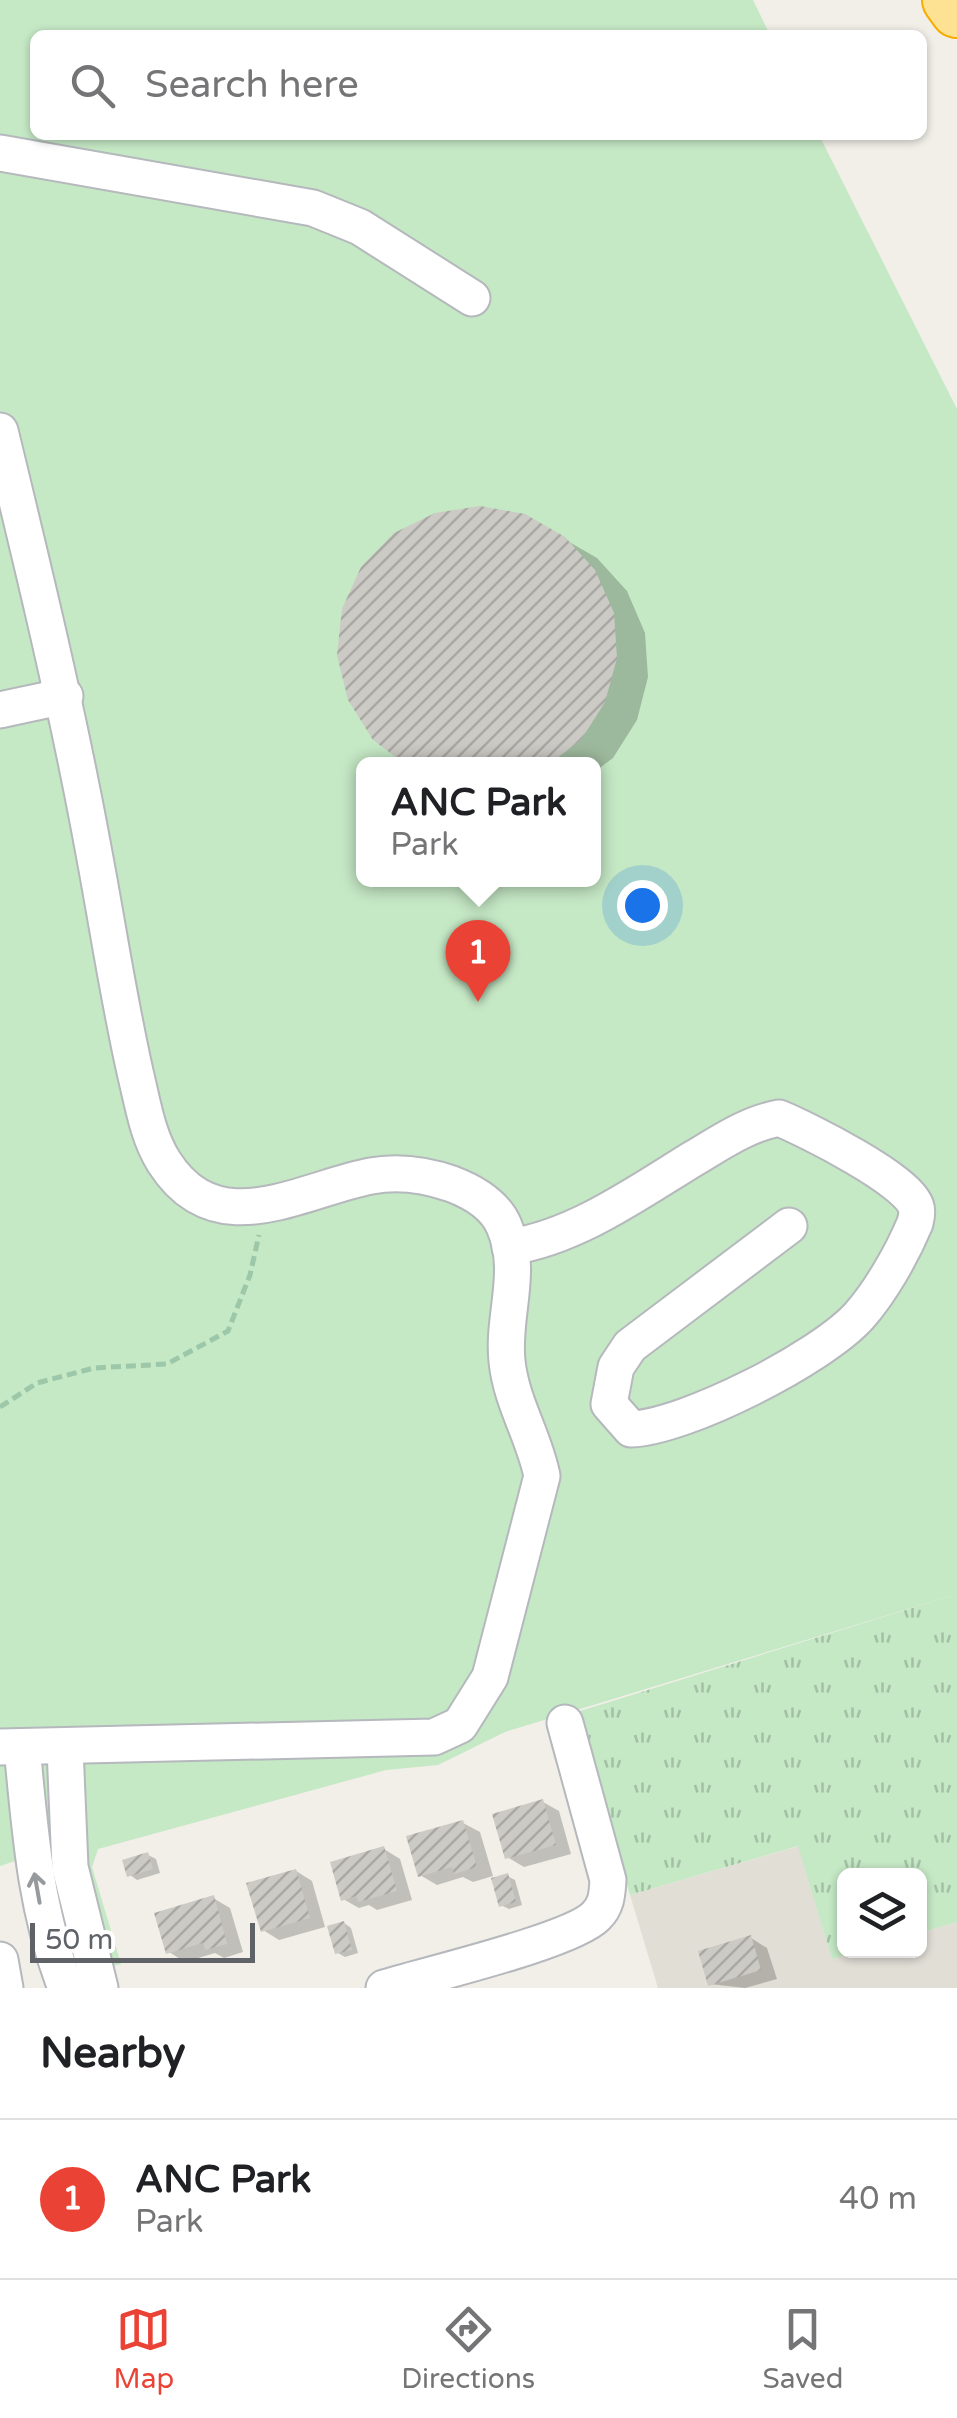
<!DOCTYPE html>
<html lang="en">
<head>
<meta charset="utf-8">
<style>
	:root { --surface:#fff; --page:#f6f6f6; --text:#202124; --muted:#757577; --line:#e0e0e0; --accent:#ea4335 }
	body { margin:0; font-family:"Varela Round",sans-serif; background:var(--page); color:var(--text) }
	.controls { position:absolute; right:30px; bottom:30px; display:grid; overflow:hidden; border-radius:15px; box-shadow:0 2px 8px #0004 }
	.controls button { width:90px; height:90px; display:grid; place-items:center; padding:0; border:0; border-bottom:2px solid var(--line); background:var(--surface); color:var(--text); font:50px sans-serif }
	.scale { position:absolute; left:30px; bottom:25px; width:225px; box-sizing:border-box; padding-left:10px; border:5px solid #5f6368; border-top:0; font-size:28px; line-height:35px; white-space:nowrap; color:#5f6368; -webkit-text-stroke:8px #fff; paint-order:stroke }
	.you { position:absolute; left:642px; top:905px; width:35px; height:35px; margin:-25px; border:8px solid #fff; border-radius:50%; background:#1a73e8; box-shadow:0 0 0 15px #1a73e833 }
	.badge { display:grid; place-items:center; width:65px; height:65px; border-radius:50%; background:var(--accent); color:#fff; font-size:32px; font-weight:700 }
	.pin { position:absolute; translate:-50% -82px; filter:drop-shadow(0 2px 5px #0008) }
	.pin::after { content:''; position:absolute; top:52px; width:35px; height:30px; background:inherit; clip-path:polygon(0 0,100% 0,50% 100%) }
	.popup { position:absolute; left:356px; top:757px; width:245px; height:130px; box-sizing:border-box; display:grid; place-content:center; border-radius:15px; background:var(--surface); filter:drop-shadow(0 2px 8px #0005); font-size:32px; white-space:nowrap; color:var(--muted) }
	.popup b { font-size:38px; color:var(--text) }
	.popup::after { content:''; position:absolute; left:50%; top:100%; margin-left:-20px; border:20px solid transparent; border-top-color:var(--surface) }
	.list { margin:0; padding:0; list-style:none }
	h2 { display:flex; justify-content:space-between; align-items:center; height:130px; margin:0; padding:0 40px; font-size:42px }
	h2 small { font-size:32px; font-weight:400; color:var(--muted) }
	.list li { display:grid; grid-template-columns:65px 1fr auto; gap:30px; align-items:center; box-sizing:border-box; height:160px; padding:0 40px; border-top:2px solid var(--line) }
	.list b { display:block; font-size:38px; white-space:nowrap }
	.list p { margin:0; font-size:32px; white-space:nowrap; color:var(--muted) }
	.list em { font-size:32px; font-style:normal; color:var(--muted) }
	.icon { flex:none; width:55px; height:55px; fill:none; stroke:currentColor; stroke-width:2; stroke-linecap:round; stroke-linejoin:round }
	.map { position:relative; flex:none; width:957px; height:1988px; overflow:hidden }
	.search { position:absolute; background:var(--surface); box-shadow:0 2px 8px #0004; left:30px; right:30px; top:30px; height:110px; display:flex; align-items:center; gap:25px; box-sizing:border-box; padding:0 35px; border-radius:15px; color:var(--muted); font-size:38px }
	.sheet { height:290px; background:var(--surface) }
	nav { display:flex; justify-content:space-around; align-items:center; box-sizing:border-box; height:140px; border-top:2px solid var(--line); background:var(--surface); font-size:28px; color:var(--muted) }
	nav a { display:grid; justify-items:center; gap:5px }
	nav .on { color:var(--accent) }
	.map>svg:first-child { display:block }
	.education { fill:#e1ded6 }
	.grass { fill:url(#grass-tufts) }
	.park { fill:#c5e8c5; fill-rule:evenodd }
	.shadow { fill:#0003 }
	.building { fill:url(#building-hatch) }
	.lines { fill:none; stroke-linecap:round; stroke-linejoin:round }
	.minor-casing { stroke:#b5b8bc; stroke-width:39 }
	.highway-casing { stroke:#f9ab00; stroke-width:56 }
	.path { stroke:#9cc7a9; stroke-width:5; stroke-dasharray:10 5; stroke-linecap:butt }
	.minor { stroke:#fff; stroke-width:35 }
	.highway { stroke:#fde293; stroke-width:52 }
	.oneway { stroke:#979a9d }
</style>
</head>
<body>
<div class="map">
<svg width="957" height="1988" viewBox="0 0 957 1988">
	<defs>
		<pattern id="grass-tufts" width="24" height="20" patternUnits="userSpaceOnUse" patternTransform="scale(2.5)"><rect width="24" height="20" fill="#c5e8c5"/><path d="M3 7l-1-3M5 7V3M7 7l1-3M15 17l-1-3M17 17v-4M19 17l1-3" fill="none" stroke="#a3c0a4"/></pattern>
		<pattern id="building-hatch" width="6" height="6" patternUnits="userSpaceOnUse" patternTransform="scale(2.5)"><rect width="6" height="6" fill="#cccac5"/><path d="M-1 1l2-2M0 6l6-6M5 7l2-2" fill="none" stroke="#a9a8a4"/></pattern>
	</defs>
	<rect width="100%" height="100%" fill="#f1efe8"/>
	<path class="education" d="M799,1846L832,1959L862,1951L920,1950V1933L957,1922V1988H658L630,1895Z"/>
	<path class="grass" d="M957,1594V1922L920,1933V1876H844V1950L862,1951L832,1959L798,1846L630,1895L577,1712Z"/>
	<path class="park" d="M0,0H753L770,35H35V135H819L957,409V1594L505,1732L438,1765L386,1770L98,1849L92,1867L121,1964L64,1981L29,1925L15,1861L0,1866ZM363,764H593V880H363Z"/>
	<g class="shadow">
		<path d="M564,539L597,558L627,591L645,633L648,677L637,720L613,758L593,773V764H409L375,738Z"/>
		<path d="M543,1802L559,1811L571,1854L524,1867L507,1857Z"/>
		<path d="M463,1823L480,1832L493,1876L473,1882L463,1877L437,1885L420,1875Z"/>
		<path d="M384,1849L400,1859L412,1900L377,1910L369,1905L359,1908L343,1899Z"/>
		<path d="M148,1855L156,1859L160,1873L137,1880L130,1875Z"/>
		<path d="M296,1871L312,1881L325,1927L279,1940L263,1930Z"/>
		<path d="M507,1876L515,1880L522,1905L509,1909L501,1905Z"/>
		<path d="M213,1898L230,1908L243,1952L224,1958L215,1953L185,1962L169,1952Z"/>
		<path d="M344,1923L351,1928L358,1953L345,1957L338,1953Z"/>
		<path d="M751,1938L767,1948L777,1979L745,1988L710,1984Z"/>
	</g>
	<g class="building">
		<path d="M480,506L525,514L565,537L595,570L614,613L617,658L605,702L581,740L549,764H405L373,740L348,700L337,655L342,609L361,567L394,533L435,513Z"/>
		<path d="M543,1799L556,1845L505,1859L492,1814Z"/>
		<path d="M463,1820L477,1867L454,1874L452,1867L418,1877L406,1836Z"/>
		<path d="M384,1846L397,1891L358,1902L356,1896L341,1901L330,1862Z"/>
		<path d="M148,1852L153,1869L127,1877L122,1860Z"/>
		<path d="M296,1869L310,1918L261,1932L246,1883Z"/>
		<path d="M508,1873L516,1902L499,1907L491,1878Z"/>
		<path d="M214,1895L227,1944L205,1950L203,1943L166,1954L154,1913Z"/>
		<path d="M344,1921L352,1950L335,1954L327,1926Z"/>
		<path d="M751,1935L761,1970L708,1986L698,1951Z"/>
	</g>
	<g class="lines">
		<defs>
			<g id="minor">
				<path d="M0,153L313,208L360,227L472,298"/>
				<path d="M0,431C34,571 68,711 94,853C108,927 119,1002 136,1076C143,1105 148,1137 164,1162C217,1245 299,1190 371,1176C398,1171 426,1175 452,1184C473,1192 495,1205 504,1226C524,1272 502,1315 507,1361C511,1402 534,1436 542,1476L490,1677L460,1725L434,1737L0,1747"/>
				<path d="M0,710L65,696"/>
				<path d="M510,1247C577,1237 640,1191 696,1157C723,1141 748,1124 779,1118C806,1129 910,1181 916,1207C918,1212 916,1218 915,1223C902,1254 881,1291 859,1316C821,1358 686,1427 631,1429L609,1404L616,1367L630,1346L789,1226"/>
				<path d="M22,1747C30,1830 35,1909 66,1988"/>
				<path d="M65,1748L70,1867L100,1988"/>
				<path d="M0,1960L5,1988"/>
				<path d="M384,1988C426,1975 572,1941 596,1916C607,1905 607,1894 608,1880L565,1723"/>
			</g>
			<path id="highway" d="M949,0L957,11"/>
		</defs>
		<use href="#minor" class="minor-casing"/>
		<use href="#highway" class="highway-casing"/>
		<path class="path" d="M0,1407L37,1383L94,1368L167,1364L228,1331L250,1275L259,1235"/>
		<use href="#minor" class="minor"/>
		<use href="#highway" class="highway"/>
	</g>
	<defs><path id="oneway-shaft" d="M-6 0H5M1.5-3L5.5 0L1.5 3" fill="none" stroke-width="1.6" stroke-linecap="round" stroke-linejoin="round" transform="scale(2.5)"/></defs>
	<use class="oneway" href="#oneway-shaft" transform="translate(37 1888) rotate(-100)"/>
</svg>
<div class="controls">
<button><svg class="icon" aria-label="layers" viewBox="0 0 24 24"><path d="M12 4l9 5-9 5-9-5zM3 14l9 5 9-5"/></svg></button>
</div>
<div class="scale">50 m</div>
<div class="you"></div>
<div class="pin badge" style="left:478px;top:1002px">1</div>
<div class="popup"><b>ANC Park</b>Park</div>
<div class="search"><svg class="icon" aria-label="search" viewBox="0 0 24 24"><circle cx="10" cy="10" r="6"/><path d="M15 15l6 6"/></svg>Search here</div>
</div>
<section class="sheet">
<h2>Nearby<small></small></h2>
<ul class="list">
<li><span class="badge">1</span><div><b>ANC Park</b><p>Park</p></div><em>40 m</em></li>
</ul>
</section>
<nav>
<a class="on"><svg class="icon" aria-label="map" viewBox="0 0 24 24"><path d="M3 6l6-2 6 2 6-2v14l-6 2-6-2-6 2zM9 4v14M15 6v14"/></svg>Map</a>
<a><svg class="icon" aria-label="directions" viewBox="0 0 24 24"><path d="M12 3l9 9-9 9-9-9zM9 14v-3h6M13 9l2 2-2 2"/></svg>Directions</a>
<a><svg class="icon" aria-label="saved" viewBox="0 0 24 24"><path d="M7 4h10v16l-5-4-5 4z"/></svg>Saved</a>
</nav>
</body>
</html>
